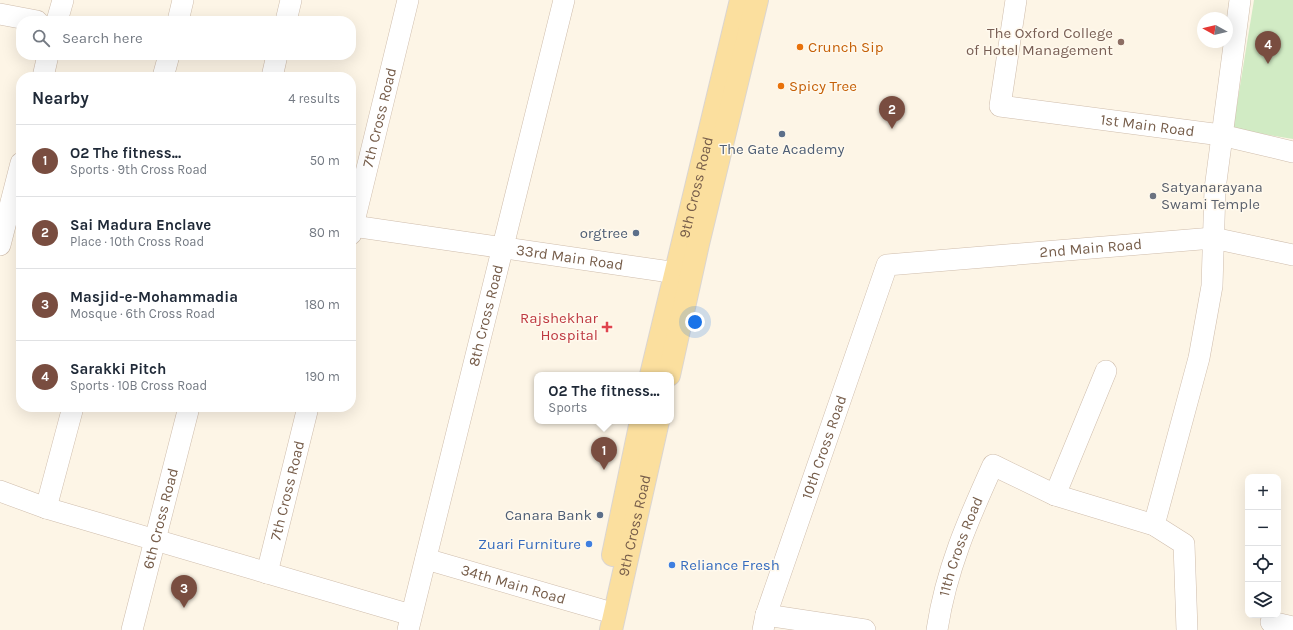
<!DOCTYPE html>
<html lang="en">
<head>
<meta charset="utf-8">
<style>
	:root { --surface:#fff; --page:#f6f6f7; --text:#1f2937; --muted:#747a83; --line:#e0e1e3; --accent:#794d40 }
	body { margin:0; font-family:Karla,sans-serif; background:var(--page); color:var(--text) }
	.controls { position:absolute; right:12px; bottom:12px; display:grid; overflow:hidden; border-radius:8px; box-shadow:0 4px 16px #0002 }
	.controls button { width:36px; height:36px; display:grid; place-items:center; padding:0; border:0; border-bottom:1px solid var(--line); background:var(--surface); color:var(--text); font:20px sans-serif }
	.compass { position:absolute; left:1197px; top:12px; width:36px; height:36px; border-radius:50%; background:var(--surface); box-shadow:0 4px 16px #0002; rotate:278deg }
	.you { position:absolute; left:695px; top:322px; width:14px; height:14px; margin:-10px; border:3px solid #fff; border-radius:50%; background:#1a73e8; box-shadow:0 0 0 6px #1a73e833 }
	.badge { display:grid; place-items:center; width:26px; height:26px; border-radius:50%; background:var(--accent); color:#fff; font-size:13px; font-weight:700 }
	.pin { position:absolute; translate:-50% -33px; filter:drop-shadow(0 1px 2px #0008) }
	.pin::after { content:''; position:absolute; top:21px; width:14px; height:12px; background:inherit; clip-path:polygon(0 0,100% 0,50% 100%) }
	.popup { position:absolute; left:534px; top:372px; width:140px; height:52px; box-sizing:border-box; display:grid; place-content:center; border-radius:8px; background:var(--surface); filter:drop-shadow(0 1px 3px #0005); font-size:13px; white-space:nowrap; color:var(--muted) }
	.popup b { font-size:15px; color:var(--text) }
	.popup::after { content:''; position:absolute; left:50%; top:100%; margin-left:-8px; border:8px solid transparent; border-top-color:var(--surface) }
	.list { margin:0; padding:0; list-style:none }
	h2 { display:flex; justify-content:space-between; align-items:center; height:52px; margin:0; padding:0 16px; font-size:17px }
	h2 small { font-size:13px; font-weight:400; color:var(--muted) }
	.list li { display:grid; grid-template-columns:26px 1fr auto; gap:12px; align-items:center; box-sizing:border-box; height:72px; padding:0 16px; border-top:1px solid var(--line) }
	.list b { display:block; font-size:15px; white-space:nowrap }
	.list p { margin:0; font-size:13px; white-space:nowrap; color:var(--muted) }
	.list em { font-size:13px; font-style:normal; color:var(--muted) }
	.icon { flex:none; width:22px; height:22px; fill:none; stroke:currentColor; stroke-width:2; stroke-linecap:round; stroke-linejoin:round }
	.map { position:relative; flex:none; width:1293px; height:630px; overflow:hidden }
	.search { position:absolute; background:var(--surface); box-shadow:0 4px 16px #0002; left:16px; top:16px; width:340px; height:44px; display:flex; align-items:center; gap:10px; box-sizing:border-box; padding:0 14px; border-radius:16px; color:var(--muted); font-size:15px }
	.panel { position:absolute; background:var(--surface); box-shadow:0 4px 16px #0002; left:16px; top:72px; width:340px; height:340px; border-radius:16px }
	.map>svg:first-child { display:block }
	.green { fill:#d1ebc4 }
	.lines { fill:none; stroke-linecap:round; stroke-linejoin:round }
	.minor-casing { stroke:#cfbdac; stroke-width:22 }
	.major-casing { stroke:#dbd5d0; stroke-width:24 }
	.minor { stroke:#fff; stroke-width:21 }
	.major { stroke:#fbdf9e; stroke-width:22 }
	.education-dot { fill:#8d6e63; stroke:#fff9ed; stroke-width:1.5 }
	.food-dot { fill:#e8710a; stroke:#fff9ed; stroke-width:1.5 }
	.service-dot { fill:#5c6f8a; stroke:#fff9ed; stroke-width:1.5 }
	.worship-dot { fill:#6b7280; stroke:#fff9ed; stroke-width:1.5 }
	.health-dot { fill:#e0444e; stroke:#fff9ed; stroke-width:1.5 }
	.shop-dot { fill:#3f7fe0; stroke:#fff9ed; stroke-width:1.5 }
	.labels { text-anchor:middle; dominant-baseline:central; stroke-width:3; stroke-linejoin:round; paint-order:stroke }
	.education-label { font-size:15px; fill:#785e54; stroke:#fff9ed; text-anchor:end }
	.food-label { font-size:15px; fill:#c56008; stroke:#fff9ed; text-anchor:start }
	.street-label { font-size:15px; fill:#765d4a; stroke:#fff9ed }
	.service-label { font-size:15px; fill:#4e5e75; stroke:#fff9ed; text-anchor:end }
	.worship-label { font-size:15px; fill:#5b616d; stroke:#fff9ed; text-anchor:start }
	.health-label { font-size:15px; fill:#be3a42; stroke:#fff9ed; text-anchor:end }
	.shop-label { font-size:15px; fill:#366cbe; stroke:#fff9ed; text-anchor:end }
</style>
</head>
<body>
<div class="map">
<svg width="1293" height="630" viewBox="0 0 1293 630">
	<rect width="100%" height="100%" fill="#fdf5e6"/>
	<path class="green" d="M1254,0H1293V139L1233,129Z"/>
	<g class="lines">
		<defs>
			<g id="minor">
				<path id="s1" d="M1016,0L1000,106L1221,135L1293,152"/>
				<path d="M0,14L37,21"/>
				<path d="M57,21L63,0"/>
				<path d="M178,21L183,0"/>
				<path d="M286,21L291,0"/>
				<path d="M43,77L48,55"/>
				<path d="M163,77L169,55"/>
				<path d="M272,77L277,55"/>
				<path id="s2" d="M353,226L691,275"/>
				<path id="s3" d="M351,234L408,0"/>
				<path d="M0,245L21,163"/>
				<path d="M0,491L46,508L411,615"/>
				<path d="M1055,495L1106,371"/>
				<path d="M46,508L73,407"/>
				<path d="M1154,525L1199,358L1212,286L1215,189L1240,0"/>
				<path id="s4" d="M426,559L602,610"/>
				<path id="s5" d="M267,573L308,407"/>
				<path d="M766,615L865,630"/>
				<path d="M1271,622L1293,627"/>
				<path id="s6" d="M132,630L189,407"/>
				<path id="s7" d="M408,630L564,0"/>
				<path id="s8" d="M763,630L766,615L887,265L1213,238L1293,255"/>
				<path id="s9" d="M937,630C946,570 968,520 993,465L1055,495L1154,525L1184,544L1187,630"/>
			</g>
			<g id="major">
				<path id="s10" d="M651,375L741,0"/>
				<path d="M669,375L698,244L757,0"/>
				<path d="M613,555L641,421"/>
				<path id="s11" d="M611,630L658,421"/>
			</g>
		</defs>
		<use href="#minor" class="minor-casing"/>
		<use href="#major" class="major-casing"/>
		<use href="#minor" class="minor"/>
		<use href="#major" class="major"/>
	</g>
	<circle class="education-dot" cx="1121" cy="42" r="4"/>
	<g class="food-dot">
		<circle cx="800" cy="47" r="4"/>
		<circle cx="781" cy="86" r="4"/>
	</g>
	<g class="service-dot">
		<circle cx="782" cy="134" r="4"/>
		<circle cx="636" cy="233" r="4"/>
		<circle cx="600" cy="515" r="4"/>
	</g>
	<circle class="worship-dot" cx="1153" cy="196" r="4"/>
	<path class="health-dot" d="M605 321h4v4h4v4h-4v4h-4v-4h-4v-4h4z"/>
	<g class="shop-dot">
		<circle cx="589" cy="544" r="4"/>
		<circle cx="672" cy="565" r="4"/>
	</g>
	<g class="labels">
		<g class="education-label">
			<text x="1113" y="33">The Oxford College<tspan x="1113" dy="17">of Hotel Management</tspan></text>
		</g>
		<g class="food-label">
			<text x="808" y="47">Crunch Sip</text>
			<text x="789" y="86">Spicy Tree</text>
		</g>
		<g class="street-label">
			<text stroke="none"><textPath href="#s3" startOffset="120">7th Cross Road</textPath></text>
			<text stroke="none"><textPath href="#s1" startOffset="256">1st Main Road</textPath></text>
			<text stroke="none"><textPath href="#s10" startOffset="193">9th Cross Road</textPath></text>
			<text stroke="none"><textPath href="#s8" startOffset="590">2nd Main Road</textPath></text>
			<text stroke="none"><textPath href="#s2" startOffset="219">33rd Main Road</textPath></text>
			<text stroke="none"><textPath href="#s7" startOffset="324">8th Cross Road</textPath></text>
			<text stroke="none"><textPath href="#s8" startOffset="193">10th Cross Road</textPath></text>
			<text stroke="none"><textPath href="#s5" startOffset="85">7th Cross Road</textPath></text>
			<text stroke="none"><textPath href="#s6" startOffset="115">6th Cross Road</textPath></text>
			<text stroke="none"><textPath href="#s11" startOffset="107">9th Cross Road</textPath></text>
			<text stroke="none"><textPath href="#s9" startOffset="87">11th Cross Road</textPath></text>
			<text stroke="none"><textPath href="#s4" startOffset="91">34th Main Road</textPath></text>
		</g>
		<g class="service-label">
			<text x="782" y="149" text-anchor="middle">The Gate Academy</text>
			<text x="628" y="233">orgtree</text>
			<text x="592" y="515">Canara Bank</text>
		</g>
		<g class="worship-label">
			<text x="1161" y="187">Satyanarayana<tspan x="1161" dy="17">Swami Temple</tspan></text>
		</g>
		<g class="health-label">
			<text x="598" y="318">Rajshekhar<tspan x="598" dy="17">Hospital</tspan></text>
		</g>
		<g class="shop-label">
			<text x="581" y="544">Zuari Furniture</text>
			<text x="680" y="565" text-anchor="start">Reliance Fresh</text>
		</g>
	</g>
</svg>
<div class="controls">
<button>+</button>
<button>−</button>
<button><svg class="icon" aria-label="locate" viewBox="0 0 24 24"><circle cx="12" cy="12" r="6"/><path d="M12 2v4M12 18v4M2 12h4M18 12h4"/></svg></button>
<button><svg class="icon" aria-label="layers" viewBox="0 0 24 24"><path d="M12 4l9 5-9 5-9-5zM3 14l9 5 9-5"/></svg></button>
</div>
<svg class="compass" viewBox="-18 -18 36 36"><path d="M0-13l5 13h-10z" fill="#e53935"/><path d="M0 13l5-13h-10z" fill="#747a83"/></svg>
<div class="you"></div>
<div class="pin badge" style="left:604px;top:470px">1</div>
<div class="popup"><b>O2 The fitness...</b>Sports</div>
<div class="pin badge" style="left:892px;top:129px">2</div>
<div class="pin badge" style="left:184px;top:608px">3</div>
<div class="pin badge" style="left:1268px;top:64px">4</div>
<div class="search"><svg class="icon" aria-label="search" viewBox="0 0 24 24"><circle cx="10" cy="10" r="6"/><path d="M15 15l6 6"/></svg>Search here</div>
<section class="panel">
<h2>Nearby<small>4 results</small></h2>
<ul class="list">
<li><span class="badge">1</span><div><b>O2 The fitness...</b><p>Sports · 9th Cross Road</p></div><em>50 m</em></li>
<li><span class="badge">2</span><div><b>Sai Madura Enclave</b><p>Place · 10th Cross Road</p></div><em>80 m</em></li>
<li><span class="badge">3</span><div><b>Masjid-e-Mohammadia</b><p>Mosque · 6th Cross Road</p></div><em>180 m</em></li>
<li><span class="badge">4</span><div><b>Sarakki Pitch</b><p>Sports · 10B Cross Road</p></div><em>190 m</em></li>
</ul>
</section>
</div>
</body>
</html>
